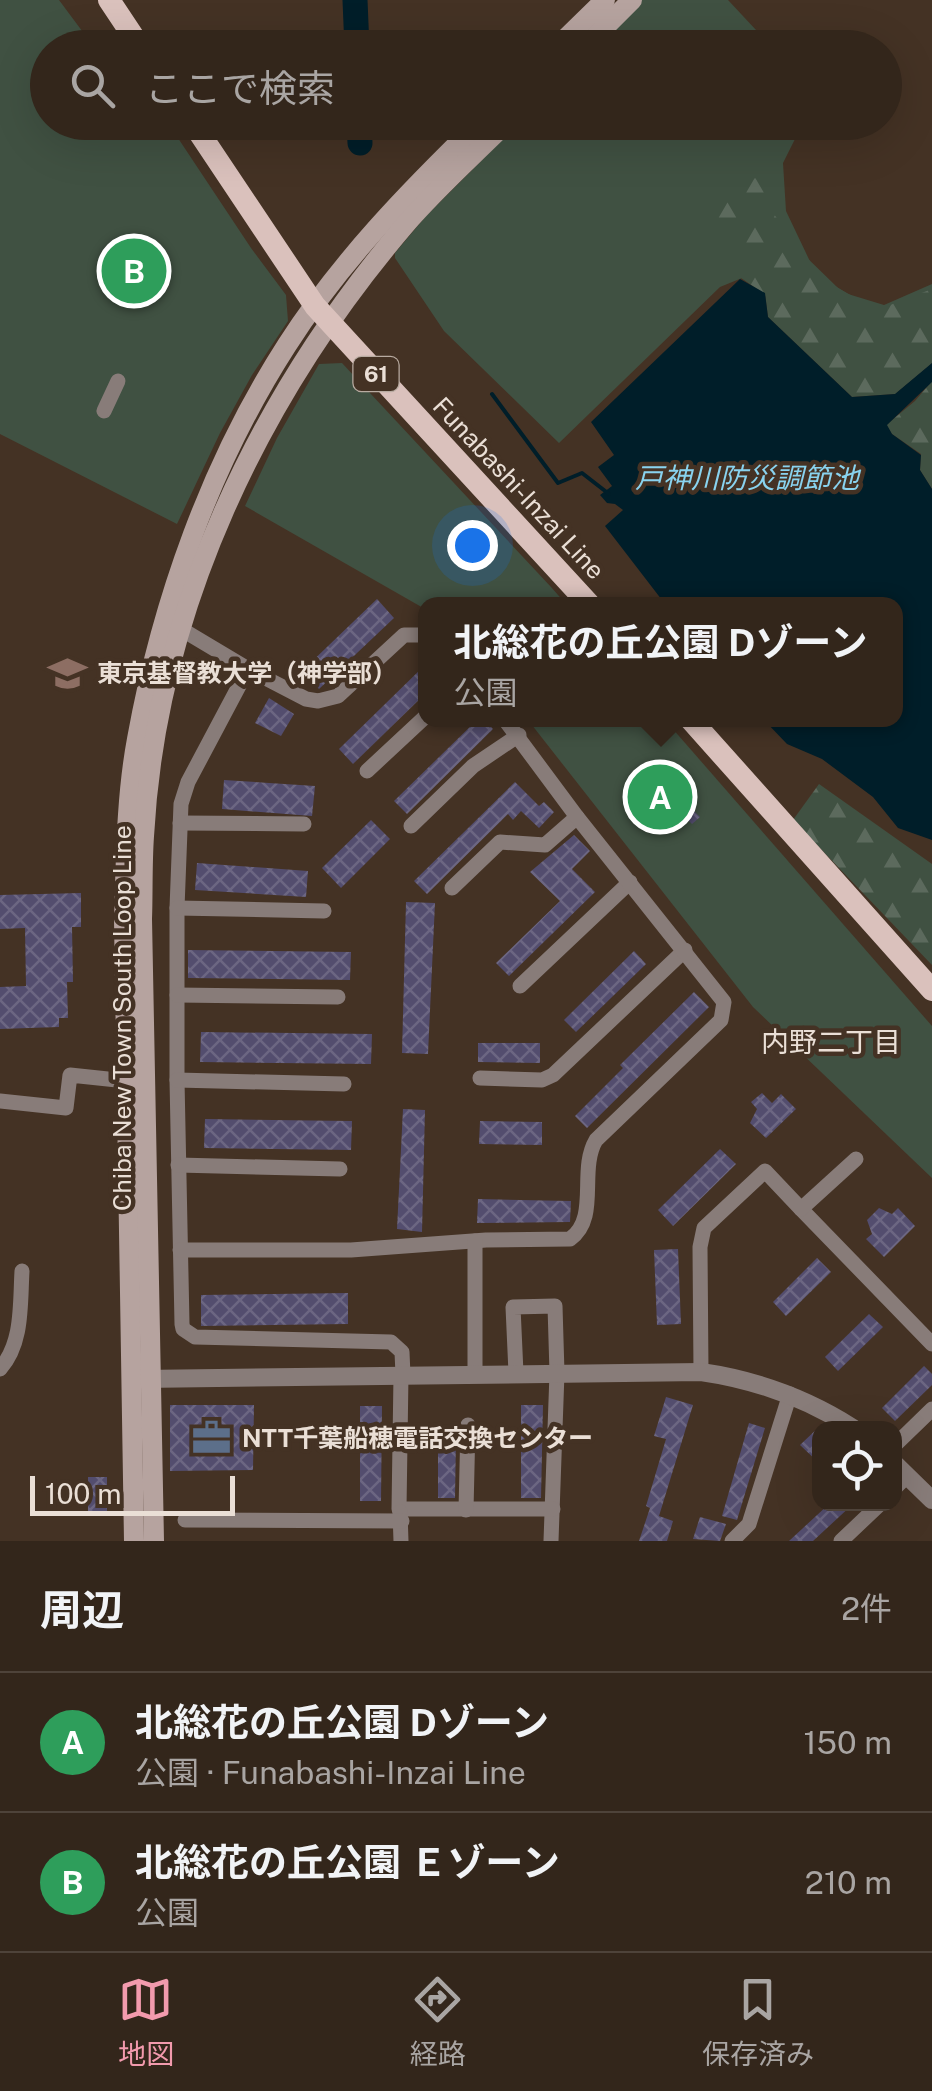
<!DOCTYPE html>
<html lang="ja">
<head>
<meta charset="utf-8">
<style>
	:root { --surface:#33261b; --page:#3e3228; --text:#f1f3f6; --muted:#a9a5a3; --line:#4e433a; --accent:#f29aad }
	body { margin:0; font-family:"Public Sans","Noto Sans JP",sans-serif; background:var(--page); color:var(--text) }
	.controls { position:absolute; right:30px; bottom:30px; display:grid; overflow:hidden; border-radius:20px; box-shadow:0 10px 40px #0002 }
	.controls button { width:90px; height:90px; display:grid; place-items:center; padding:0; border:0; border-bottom:2px solid var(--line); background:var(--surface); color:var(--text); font:50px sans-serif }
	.scale { position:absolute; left:30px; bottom:25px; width:205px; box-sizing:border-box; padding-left:10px; border:5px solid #eadfd6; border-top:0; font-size:28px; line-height:35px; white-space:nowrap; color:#eadfd6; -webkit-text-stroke:8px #443224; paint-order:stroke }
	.you { position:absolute; left:472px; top:545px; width:35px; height:35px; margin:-25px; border:8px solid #fff; border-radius:50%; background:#1a73e8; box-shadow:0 0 0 15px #1a73e833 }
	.badge { display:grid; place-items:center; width:65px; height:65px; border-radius:50%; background:var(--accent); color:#fff; font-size:32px; font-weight:700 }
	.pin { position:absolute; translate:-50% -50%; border:5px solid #fff; box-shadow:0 2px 10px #0006 }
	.popup { position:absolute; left:418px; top:597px; width:485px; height:130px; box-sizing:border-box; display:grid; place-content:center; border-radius:20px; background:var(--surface); filter:drop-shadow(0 2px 8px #0005); font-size:32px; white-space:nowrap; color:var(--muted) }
	.popup b { font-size:38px; color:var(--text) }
	.popup::after { content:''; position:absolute; left:50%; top:100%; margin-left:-20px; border:20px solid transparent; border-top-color:var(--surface) }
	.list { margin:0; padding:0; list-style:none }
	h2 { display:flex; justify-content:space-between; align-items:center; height:130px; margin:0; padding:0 40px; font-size:42px }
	h2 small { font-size:32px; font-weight:400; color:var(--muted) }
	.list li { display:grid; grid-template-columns:65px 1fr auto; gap:30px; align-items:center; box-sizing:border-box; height:140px; padding:0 40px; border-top:2px solid var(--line) }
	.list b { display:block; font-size:38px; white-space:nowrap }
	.list p { margin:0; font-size:32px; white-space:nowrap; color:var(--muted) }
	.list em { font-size:32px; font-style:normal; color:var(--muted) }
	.icon { flex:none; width:55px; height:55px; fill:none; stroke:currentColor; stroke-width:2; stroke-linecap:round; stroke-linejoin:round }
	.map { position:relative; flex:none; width:932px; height:1541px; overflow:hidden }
	.search { position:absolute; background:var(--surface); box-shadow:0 10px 40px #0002; left:30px; right:30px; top:30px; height:110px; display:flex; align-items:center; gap:25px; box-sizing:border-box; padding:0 35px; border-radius:55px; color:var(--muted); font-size:38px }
	.sheet { height:410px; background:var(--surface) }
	nav { display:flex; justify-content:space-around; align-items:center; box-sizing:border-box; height:140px; border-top:2px solid var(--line); background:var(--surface); font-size:28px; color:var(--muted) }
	nav a { display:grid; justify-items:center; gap:5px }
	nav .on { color:var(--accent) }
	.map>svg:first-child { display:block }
	.green { fill:#405142 }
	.forest { fill:url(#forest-firs) }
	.water { fill:#001e29 }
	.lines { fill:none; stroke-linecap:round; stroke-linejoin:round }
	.stream { stroke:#001e29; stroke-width:4 }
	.river { stroke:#001e29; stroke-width:25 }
	.building { fill:url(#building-cross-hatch) }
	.minor { stroke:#887c79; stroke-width:15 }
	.tertiary { stroke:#887c79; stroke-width:18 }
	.secondary { stroke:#b6a39f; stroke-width:20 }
	.primary { stroke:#dac1bc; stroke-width:22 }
	.labels { text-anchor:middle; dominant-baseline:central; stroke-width:9; stroke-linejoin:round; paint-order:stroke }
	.shield { fill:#443224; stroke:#b8aba1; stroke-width:2.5 }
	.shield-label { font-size:22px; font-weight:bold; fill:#eadfd6 }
	.street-label { font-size:25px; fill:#eadfd6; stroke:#443224 }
	.poi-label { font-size:25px; font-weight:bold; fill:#eadfd6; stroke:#443224; text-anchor:start }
	.water-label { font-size:28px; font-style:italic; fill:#89d3ef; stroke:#443224 }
	.neighbourhood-label { font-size:28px; fill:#eadfd6; stroke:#443224 }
</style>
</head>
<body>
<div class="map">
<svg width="932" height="1541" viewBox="0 0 932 1541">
	<defs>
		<pattern id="forest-firs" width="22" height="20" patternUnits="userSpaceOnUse" patternTransform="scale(2.5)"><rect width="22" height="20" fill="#405142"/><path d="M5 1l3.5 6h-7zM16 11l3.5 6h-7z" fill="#5c6a5d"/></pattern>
		<pattern id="building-cross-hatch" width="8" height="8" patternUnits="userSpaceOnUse" patternTransform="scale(2.5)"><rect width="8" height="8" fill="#534d6e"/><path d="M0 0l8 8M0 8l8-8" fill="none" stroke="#6c6682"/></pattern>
	</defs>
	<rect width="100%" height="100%" fill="#443224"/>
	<g class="green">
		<path d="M0,0H59L94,47L48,48V122L168,123L251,248L286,295L288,321L252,375L220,433L177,524L0,434Z"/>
		<path d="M640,0H728L772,47L593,48Z"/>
		<path d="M519,123H803L783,163L786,211L816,274L848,294L884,305L932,284V363L895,394L742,278L720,287L559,443L444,331L395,258V253L426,216Z"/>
		<path d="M342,363L551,587L566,604H425V609L245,506L277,438L319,364Z"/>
		<path d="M528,720H665L932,1026V1178L753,1007Z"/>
	</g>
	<g class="forest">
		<path d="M755,178L772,184L771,210L801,252L838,288L877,310L932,289V363L895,394L852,397L768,317L765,294L741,278L713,207L728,192Z"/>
		<path d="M932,381V489L920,470L921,454L892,434L886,425L915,401Z"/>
		<path d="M819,784L932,864V965L793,820Z"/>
	</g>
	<path class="water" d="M740,279L765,293L768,317L852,397L895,394L932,363V382L887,425L892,434L921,455L920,470L932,489V840L898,828L873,797L822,759L787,744L764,720H895V604H665L605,526L623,510L615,504L607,503L600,495L612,486L598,467L614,455L591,422Z"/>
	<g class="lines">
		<path class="stream" d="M492,394L558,483L582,473L609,494"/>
		<g class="river">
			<path d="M355,0L357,48"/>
			<path d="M359,122L360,143"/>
		</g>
	</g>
	<g class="building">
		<path d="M377,599L394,618L319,689L302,671Z"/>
		<path d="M425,665V694L353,764L339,749Z"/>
		<path d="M269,698L294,714L281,736L255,723Z"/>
		<path d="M477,720H484L493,729L407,814L394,801Z"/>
		<path d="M224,780L315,786L312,816L222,809Z"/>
		<path d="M663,780L700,817L692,824L655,788Z"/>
		<path d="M515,782L539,806L544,802L554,812L539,828L521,811L513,820L508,814L427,894L414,881Z"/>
		<path d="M371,820L390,839L341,888L322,868Z"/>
		<path d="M574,835L590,851L572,869L595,892L509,976L496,963L560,901L530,872Z"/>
		<path d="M197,863L308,871L306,897L195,890Z"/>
		<path d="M81,893V927H72L73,982H67L68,1018H59V1027L0,1029V987L26,986L25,928L0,929V895Z"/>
		<path d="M406,902L435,903L428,1054L402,1053Z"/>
		<path d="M188,950L351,952L350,980L188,978Z"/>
		<path d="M634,951L646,964L576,1032L564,1020Z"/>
		<path d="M694,992L709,1007L587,1128L575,1116L623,1068L620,1065Z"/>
		<path d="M201,1032L372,1034L371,1064L200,1062Z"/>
		<path d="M478,1043H540V1063L478,1062Z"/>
		<path d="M762,1093L772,1103L781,1094L796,1109L766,1138L750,1123L757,1109L751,1102Z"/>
		<path d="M403,1109L425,1110L422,1232L397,1229Z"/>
		<path d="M205,1119L352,1121L351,1150L204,1148Z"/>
		<path d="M480,1121L542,1122V1145L479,1144Z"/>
		<path d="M720,1149L736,1164L673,1226L658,1210Z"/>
		<path d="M478,1199L571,1201L570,1222L477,1223Z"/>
		<path d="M879,1208L892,1214L898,1208L915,1226L884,1257L866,1239L872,1234L867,1220Z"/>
		<path d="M678,1249L681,1324L657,1325L654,1250Z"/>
		<path d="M817,1258L831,1272L786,1316L773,1302Z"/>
		<path d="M348,1293V1324L201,1326V1295Z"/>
		<path d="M869,1314L883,1327L838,1371L825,1357Z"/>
		<path d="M924,1366L932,1374V1385L895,1421L882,1408Z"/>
		<path d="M666,1397L693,1405L659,1516L673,1521L667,1541H639L650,1508L646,1506L666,1439L654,1436Z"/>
		<path d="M170,1405H254L253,1470L170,1471Z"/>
		<path d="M521,1405H543L541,1498H521Z"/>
		<path d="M360,1406H382L381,1501H360Z"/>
		<path d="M749,1423L765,1428L737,1520L722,1516Z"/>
		<path d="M820,1426V1464L800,1445Z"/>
		<path d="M438,1438H456L455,1498H438Z"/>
		<rect x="88" y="1477" width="19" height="37"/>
		<path d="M829,1504H853L813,1541H789Z"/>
		<path d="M700,1517L726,1524L720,1541L693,1539Z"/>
	</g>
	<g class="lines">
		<g class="minor">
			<path d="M104,411L118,381"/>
			<path d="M176,626L248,669L306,699L318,701L338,696L404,635H425"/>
			<path d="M248,669L188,782L181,804L177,908V1080L182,1324L183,1329L195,1337L391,1342L402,1352L403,1375"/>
			<path d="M367,771L425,717"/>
			<path d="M180,823L304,824"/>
			<path d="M411,826L473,766L519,735"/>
			<path d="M452,888L500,842L545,845L577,817"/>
			<path d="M177,908L324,911"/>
			<path d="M520,986L630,882"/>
			<path d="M177,995L338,997"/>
			<path d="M480,1078L542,1080L553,1075L685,950"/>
			<path d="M177,1080L344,1084"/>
			<path d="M0,1101L66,1108L70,1075L136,1082"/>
			<path d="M178,1165L340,1169"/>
			<path d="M801,1209L932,1344"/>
			<path d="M180,1250H351L486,1240L570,1239C600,1218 578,1170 596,1140L721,1020L724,1002L577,817L505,720"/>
			<path d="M0,1369C23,1343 20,1305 22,1271"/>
			<path d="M701,1372L700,1247L704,1228L765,1171L801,1209L856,1159"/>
			<path d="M516,1373L513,1307L555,1306L557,1373L551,1541"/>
			<path d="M475,1374V1241"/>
			<path d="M401,1375L399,1509H553"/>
			<path d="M894,1446L932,1409"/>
			<path d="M894,1489L907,1476"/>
			<path d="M466,1510L468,1425"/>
			<path d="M400,1512L401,1541"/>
			<path d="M185,1520L402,1521"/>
			<path d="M732,1541L749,1524L790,1394"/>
			<path d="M841,1541L880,1504"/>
		</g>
		<g class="tertiary">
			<path d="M141,1379L701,1372C757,1380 806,1398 853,1428"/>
			<path d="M894,1463L932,1500"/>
		</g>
		<g class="secondary">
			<path d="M556,48L605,0"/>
			<path d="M584,48L632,0"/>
			<path d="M134,1541L124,920C126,860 126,798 137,739C162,601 211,463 287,345C340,262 409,191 480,122"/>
			<path d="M154,1541L142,919C143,892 142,864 144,836C156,610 260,395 405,225C436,189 473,156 507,122"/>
		</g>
		<g class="primary">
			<path d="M109,0L141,48"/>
			<path d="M192,122L315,306L589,604"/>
			<path d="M691,720L932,990"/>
		</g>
	</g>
	<defs>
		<symbol id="university-bare" viewBox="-9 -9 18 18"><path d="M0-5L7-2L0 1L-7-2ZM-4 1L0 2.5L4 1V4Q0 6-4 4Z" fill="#8d6e63" stroke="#443224" stroke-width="2.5" paint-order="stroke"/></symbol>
		<symbol id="office-bare" viewBox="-9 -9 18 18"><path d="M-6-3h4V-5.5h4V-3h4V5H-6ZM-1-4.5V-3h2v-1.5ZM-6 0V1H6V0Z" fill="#5c6f8a" stroke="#443224" stroke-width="2.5" paint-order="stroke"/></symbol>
	</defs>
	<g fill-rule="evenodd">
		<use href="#university-bare" x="40" y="646" width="55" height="55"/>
		<use href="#office-bare" x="184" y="1410" width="55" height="55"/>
	</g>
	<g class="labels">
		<rect class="shield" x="353.5" y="357" width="45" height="34" rx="8"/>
		<g class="shield-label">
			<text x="376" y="374">61</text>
		</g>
		<g class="street-label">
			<text transform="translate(519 488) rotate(47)">Funabashi-Inzai Line</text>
			<text transform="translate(122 1018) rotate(-90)">Chiba New Town South Loop Line</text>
		</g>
		<g class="poi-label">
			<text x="97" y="673">東京基督教大学（神学部）</text>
			<text x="242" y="1438">NTT千葉船穂電話交換センター</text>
		</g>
		<g class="water-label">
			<text x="747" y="477">戸神川防災調節池</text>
		</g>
		<g class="neighbourhood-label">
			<text x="831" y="1041">内野二丁目</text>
		</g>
	</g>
</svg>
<div class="controls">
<button><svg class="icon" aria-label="locate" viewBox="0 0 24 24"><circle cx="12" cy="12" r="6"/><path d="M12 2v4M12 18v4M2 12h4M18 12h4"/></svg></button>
</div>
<div class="scale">100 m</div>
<div class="you"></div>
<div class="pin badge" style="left:660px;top:797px;background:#2e9e5b">A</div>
<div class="popup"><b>北総花の丘公園 Dゾーン</b>公園</div>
<div class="pin badge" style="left:134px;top:271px;background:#2e9e5b">B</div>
<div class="search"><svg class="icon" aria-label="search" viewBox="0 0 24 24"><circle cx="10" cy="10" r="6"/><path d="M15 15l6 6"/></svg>ここで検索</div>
</div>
<section class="sheet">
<h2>周辺<small>2件</small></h2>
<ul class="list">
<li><span class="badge" style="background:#2e9e5b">A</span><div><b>北総花の丘公園 Dゾーン</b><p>公園 · Funabashi-Inzai Line</p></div><em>150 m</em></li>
<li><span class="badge" style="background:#2e9e5b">B</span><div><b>北総花の丘公園 Ｅゾーン</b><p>公園</p></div><em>210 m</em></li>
</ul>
</section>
<nav>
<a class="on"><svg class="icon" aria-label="map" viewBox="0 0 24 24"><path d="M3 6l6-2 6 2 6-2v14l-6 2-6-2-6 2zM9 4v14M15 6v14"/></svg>地図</a>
<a><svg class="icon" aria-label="directions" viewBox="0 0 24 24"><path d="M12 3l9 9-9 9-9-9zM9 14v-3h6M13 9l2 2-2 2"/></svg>経路</a>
<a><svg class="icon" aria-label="saved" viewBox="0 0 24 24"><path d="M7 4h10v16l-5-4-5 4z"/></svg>保存済み</a>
</nav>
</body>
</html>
